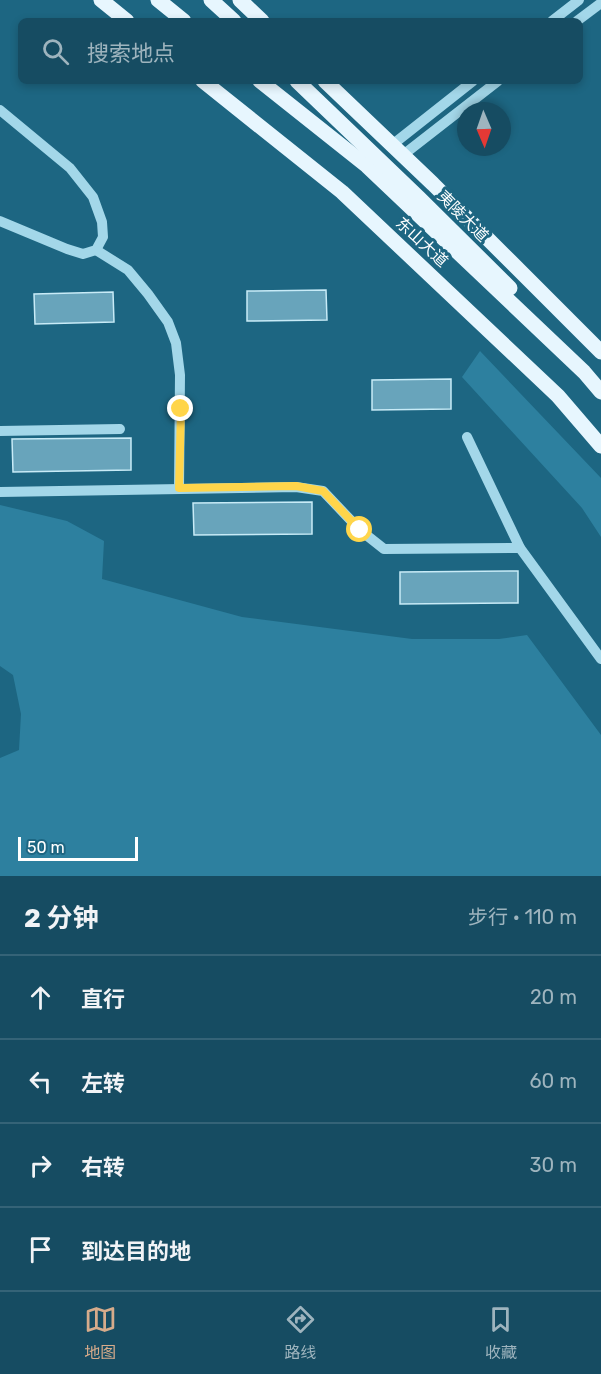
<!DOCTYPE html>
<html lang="zh">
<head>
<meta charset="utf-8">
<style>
	:root { --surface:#164c62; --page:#23566b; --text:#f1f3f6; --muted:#9eb4be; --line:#356377; --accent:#d6ab8b }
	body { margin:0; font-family:Rubik,"Noto Sans SC",sans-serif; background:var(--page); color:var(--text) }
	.compass { position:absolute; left:457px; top:102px; width:54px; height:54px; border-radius:50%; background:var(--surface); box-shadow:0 3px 9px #0003; rotate:178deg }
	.scale { position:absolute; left:18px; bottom:15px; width:120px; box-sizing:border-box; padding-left:6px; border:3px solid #fff; border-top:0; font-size:16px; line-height:21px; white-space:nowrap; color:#fff; -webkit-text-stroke:4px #1d6682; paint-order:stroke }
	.stop { position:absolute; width:18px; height:18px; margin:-14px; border:4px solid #ffd54a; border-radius:50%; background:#fff }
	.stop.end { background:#ffd54a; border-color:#fff; box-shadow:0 2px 6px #0008 }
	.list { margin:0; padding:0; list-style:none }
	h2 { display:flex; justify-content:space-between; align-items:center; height:78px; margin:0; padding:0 24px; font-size:26px }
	h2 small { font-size:20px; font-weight:400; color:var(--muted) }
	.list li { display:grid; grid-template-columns:39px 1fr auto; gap:18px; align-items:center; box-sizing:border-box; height:84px; padding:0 24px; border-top:2px solid var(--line) }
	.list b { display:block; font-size:22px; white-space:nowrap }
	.list em { font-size:20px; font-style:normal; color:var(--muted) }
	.icon { flex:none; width:33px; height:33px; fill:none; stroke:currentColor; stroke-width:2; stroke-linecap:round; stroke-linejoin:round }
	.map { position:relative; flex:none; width:601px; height:876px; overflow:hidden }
	.search { position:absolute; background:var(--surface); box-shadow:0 3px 9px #0003; left:18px; right:18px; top:18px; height:66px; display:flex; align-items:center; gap:15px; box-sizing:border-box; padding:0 21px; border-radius:9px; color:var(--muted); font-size:22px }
	.sheet { height:414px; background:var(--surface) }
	nav { display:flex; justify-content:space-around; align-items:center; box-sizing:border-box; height:84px; border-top:2px solid var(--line); background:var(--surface); font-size:16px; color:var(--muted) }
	nav a { display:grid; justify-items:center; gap:3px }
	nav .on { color:var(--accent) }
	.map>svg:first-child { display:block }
	.green { fill:#2d809f }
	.building { fill:#68a4bb; stroke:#c8ebf7; stroke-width:1.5 }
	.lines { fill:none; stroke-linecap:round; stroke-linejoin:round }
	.minor { stroke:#a3d7e9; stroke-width:10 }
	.major { stroke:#e7f6fe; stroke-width:15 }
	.route { stroke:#ffd54a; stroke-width:8 }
	.labels { text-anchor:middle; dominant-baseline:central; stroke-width:6; stroke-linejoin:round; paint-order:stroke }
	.street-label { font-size:16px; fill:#fff; stroke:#1d6682 }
</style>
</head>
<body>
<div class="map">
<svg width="601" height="876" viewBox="0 0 601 876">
	<rect width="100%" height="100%" fill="#1d6682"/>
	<g class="green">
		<path d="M480,351L601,478V537L582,508L462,377Z"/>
		<path d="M0,505L67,521L104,541L102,579L242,617L412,639H499L527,635L601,735V876H0V758L19,750L21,714L13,675L0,666Z"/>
	</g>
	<g class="building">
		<path d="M326,290L327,320L247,321V291Z"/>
		<path d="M113,292L114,322L35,324L34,294Z"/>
		<path d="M451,379V409L372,410V380Z"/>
		<path d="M131,438V470L13,472L12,439Z"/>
		<path d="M312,502V534L194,535L193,503Z"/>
		<path d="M518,571V603L400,604V572Z"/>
	</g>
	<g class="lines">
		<g class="minor">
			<path d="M552,21L579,0"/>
			<path d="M577,21L601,3"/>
			<path d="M0,110L70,168L93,197L102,222L103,237L96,250L83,254L67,249L0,221"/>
			<path d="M392,145L473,81"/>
			<path d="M403,155L498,81"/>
			<path d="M96,250L128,270L148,294L168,322L176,343L180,375L179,488"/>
			<path d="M0,431L120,429"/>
			<path d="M467,437L520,548L601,659"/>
			<path d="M0,492L296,487L323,491L360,530L384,549L520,548"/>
		</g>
		<g class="major">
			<path d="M101,0L127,21"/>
			<path d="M158,0L184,21"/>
			<path d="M211,0L234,21"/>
			<path d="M240,0L262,21"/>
			<path d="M203,81L342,192L558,396L601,446"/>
			<path d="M260,81L367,166L584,372L601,392"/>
			<path d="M297,81L419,198L510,288"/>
			<path d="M325,81L433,184L601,352"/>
		</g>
	</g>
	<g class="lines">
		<path class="route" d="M181,409L179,488L296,486L323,491L360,530"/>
	</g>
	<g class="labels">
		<g class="street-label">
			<text transform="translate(463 216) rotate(45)">夷陵大道</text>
			<text transform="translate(422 242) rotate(43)">东山大道</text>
		</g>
	</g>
</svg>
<svg class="compass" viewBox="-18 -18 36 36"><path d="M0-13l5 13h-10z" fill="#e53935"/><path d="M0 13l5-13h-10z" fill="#9eb4be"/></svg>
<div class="scale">50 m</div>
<div class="stop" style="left:360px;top:530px"></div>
<div class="stop end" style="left:181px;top:409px"></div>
<div class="search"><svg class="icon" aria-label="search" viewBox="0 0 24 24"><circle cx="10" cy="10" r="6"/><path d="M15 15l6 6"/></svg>搜索地点</div>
</div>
<section class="sheet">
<h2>2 分钟<small>步行 · 110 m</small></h2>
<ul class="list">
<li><svg class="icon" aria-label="ahead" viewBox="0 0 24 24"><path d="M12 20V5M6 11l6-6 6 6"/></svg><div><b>直行</b></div><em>20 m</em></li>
<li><svg class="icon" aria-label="left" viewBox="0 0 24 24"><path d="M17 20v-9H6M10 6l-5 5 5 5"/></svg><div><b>左转</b></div><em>60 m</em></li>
<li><svg class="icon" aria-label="right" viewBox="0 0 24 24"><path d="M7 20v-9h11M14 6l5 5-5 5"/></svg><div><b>右转</b></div><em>30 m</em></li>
<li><svg class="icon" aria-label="arrive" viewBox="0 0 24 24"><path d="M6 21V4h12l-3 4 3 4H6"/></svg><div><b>到达目的地</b></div></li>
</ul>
</section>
<nav>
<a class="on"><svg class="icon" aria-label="map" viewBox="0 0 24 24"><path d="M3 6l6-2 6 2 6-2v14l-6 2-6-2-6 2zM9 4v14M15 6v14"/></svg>地图</a>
<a><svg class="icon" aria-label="directions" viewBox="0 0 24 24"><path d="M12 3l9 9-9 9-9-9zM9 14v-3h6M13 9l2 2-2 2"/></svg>路线</a>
<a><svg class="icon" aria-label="saved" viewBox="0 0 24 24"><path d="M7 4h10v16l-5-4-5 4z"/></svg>收藏</a>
</nav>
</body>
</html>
